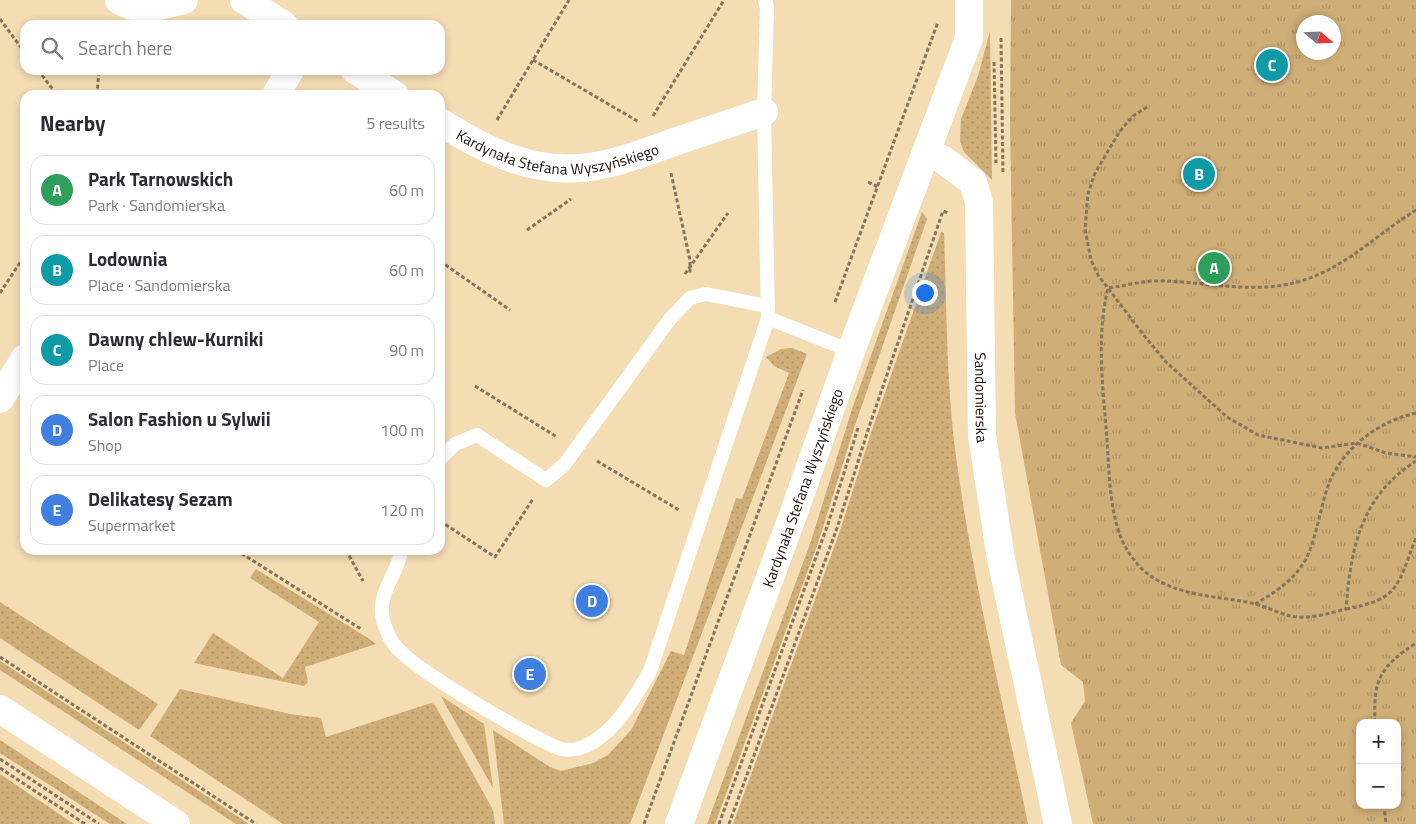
<!DOCTYPE html>
<html lang="en">
<head>
<meta charset="utf-8">
<style>
	:root { --surface:#fff; --page:#f2f2f3; --text:#2b2b33; --muted:#7c7c81; --line:#e1e1e2; --accent:#ea580c }
	body { margin:0; font-family:"Titillium Web",sans-serif; background:var(--page); color:var(--text) }
	.controls { position:absolute; right:15px; bottom:15px; display:grid; overflow:hidden; border-radius:10px; box-shadow:0 2px 8px #0003 }
	.controls button { width:45px; height:45px; display:grid; place-items:center; padding:0; border:0; border-bottom:1px solid var(--line); background:var(--surface); color:var(--text); font:25px sans-serif }
	.compass { position:absolute; left:1296px; top:15px; width:45px; height:45px; border-radius:50%; background:var(--surface); box-shadow:0 2px 8px #0003; rotate:109deg }
	.you { position:absolute; left:924px; top:292px; width:18px; height:18px; margin:-12px; border:4px solid #fff; border-radius:50%; background:#1a73e8; box-shadow:0 0 0 8px #1a73e833 }
	.badge { display:grid; place-items:center; width:32px; height:32px; border-radius:50%; background:var(--accent); color:#fff; font-size:16px; font-weight:700 }
	.pin { position:absolute; translate:-50% -50%; border:2px solid #fff; box-shadow:0 1px 5px #0006 }
	.list { margin:0; padding:0; list-style:none }
	h2 { display:flex; justify-content:space-between; align-items:center; height:65px; margin:0; padding:0 20px; font-size:21px }
	h2 small { font-size:16px; font-weight:400; color:var(--muted) }
	.list li { display:grid; grid-template-columns:32px 1fr auto; gap:15px; align-items:center; box-sizing:border-box; height:70px; margin:0 10px 10px; padding:0 10px; border:1px solid var(--line); border-radius:15px }
	.list b { display:block; font-size:19px; white-space:nowrap }
	.list p { margin:0; font-size:16px; white-space:nowrap; color:var(--muted) }
	.list em { font-size:16px; font-style:normal; color:var(--muted) }
	.icon { flex:none; width:28px; height:28px; fill:none; stroke:currentColor; stroke-width:2; stroke-linecap:round; stroke-linejoin:round }
	.map { position:relative; flex:none; width:1416px; height:824px; overflow:hidden }
	.search { position:absolute; background:var(--surface); box-shadow:0 2px 8px #0003; left:20px; top:20px; width:425px; height:55px; display:flex; align-items:center; gap:12px; box-sizing:border-box; padding:0 18px; border-radius:15px; color:var(--muted); font-size:19px }
	.panel { position:absolute; background:var(--surface); box-shadow:0 2px 8px #0003; left:20px; top:90px; width:425px; height:465px; border-radius:15px }
	.map>svg:first-child { display:block }
	.grass { fill:url(#grass-dots) }
	.park { fill:url(#park-tufts); fill-rule:evenodd }
	.lines { fill:none; stroke-linecap:round; stroke-linejoin:round }
	.path { stroke:#86755c; stroke-width:3; stroke-dasharray:4 2.5; stroke-linecap:butt }
	.service { stroke:#fff; stroke-width:14 }
	.minor { stroke:#fff; stroke-width:28 }
	.tertiary { stroke:#fff; stroke-width:28 }
	.labels { text-anchor:middle; dominant-baseline:central; stroke-width:4.5; stroke-linejoin:round; paint-order:stroke }
	.street-label { font-size:15px; fill:#140b01; stroke:#fff }
</style>
</head>
<body>
<div class="map">
<svg width="1416" height="824" viewBox="0 0 1416 824">
	<defs>
		<pattern id="grass-dots" width="8" height="8" patternUnits="userSpaceOnUse" patternTransform="scale(1.25)"><rect width="8" height="8" fill="#cfae77"/><path d="M2 2h.1M6 6h.1" fill="none" stroke="#b19465" stroke-width="1.8" stroke-linecap="round"/></pattern>
		<pattern id="park-tufts" width="24" height="20" patternUnits="userSpaceOnUse" patternTransform="scale(1.25)"><rect width="24" height="20" fill="#cfae77"/><path d="M3 7l-1-3M5 7V3M7 7l1-3M15 17l-1-3M17 17v-4M19 17l1-3" fill="none" stroke="#b19465"/></pattern>
	</defs>
	<rect width="100%" height="100%" fill="#f4dcb3"/>
	<g class="grass">
		<path d="M990,31L992,180L964,152L960,141L961,119L978,76Z"/>
		<path d="M922,212L927,219L855,425L819,540L715,824H707L811,541L852,409Z"/>
		<path d="M941,232L944,233C947,313 946,393 958,471C975,590 1004,707 1028,824H733L840,531L871,433Z"/>
		<path d="M792,348L807,354L630,824H504L493,730L550,767L561,771L593,763L608,755L631,730L671,651L684,655L736,498L742,499L789,373L774,366L766,357L781,349Z"/>
		<path d="M256,569L368,638L376,644L305,667L308,682L304,686L194,663L213,633L283,678L319,622L250,578Z"/>
		<path d="M0,602L158,704L139,730L0,638Z"/>
		<path d="M0,661L249,824H236L0,670Z"/>
		<path d="M180,689L290,714L321,718L326,737L431,703L435,705L493,810L495,824H283L150,736Z"/>
		<path d="M441,696L484,724L493,788L445,704Z"/>
		<path d="M0,740L127,824H110L0,753Z"/>
		<path d="M0,774L74,824H0Z"/>
	</g>
	<path class="park" d="M1011,0H1416V824H1093L1071,723L1085,701L1083,682L1061,665L1015,413L1010,122ZM1304,22H1334V52H1304ZM1360,723H1397V805H1360Z"/>
	<g class="lines">
		<g class="path">
			<path d="M0,19L25,53"/>
			<path d="M1001,38L1003,174"/>
			<path d="M533,60L639,122"/>
			<path d="M994,62L996,163"/>
			<path d="M38,70L57,95"/>
			<path d="M97,95L99,70"/>
			<path d="M1147,107L1133,116L1120,131L1095,173L1088,194L1085,229L1091,260L1098,275L1142,333L1166,362L1227,417L1258,435L1322,448L1357,443L1386,453L1416,457"/>
			<path d="M653,116L724,0"/>
			<path d="M497,120L569,0"/>
			<path d="M671,173L690,260V275"/>
			<path d="M868,182L878,187"/>
			<path d="M1416,210C1380,232 1348,265 1307,279C1256,297 1205,280 1153,281C1138,282 1123,286 1108,288C1096,337 1103,389 1107,439C1109,470 1109,502 1119,532C1123,546 1133,560 1143,570C1171,595 1213,596 1247,602C1262,605 1276,612 1290,616C1307,620 1330,613 1346,609C1351,548 1360,497 1416,461"/>
			<path d="M527,230L571,199"/>
			<path d="M440,261L510,310"/>
			<path d="M685,274L728,213"/>
			<path d="M0,293L25,255"/>
			<path d="M835,302L938,22"/>
			<path d="M475,386L557,437"/>
			<path d="M597,461L679,510"/>
			<path d="M440,521L495,557L533,499"/>
			<path d="M236,550L361,629"/>
			<path d="M346,550L363,581"/>
			<path d="M1255,604C1276,592 1294,580 1306,559C1317,536 1320,509 1328,486C1341,449 1379,421 1416,413"/>
			<path d="M1346,609C1401,599 1397,585 1416,538"/>
			<path d="M0,657L256,824"/>
			<path d="M1375,723C1373,679 1380,667 1416,643"/>
			<path d="M0,759L99,824"/>
			<path d="M0,768L85,824"/>
			<path d="M1384,805L1386,824"/>
			<path d="M644,824L803,390"/>
			<path d="M719,824L828,524L858,428"/>
			<path d="M729,824L837,528L868,430L943,211L948,213"/>
		</g>
		<g class="service">
			<path d="M768,318L851,351"/>
			<path d="M440,459L455,444L477,435L546,480L564,465L670,319L690,298L706,294L767,306"/>
			<path d="M401,550C399,572 379,591 382,614C383,622 388,636 393,643C409,668 526,734 558,748C562,750 572,750 577,749C611,740 634,699 650,671L768,318L764,112L767,8L765,0"/>
		</g>
		<g class="minor">
			<path d="M119,0C140,14 161,5 184,0"/>
			<path d="M244,0L284,25"/>
			<path d="M355,70L395,95"/>
			<path d="M276,95L290,70"/>
			<path id="s1" d="M440,122C471,141 504,160 541,166C588,175 630,158 674,142C704,132 734,122 764,112"/>
			<path id="s2" d="M926,153L942,159L973,182L979,202L982,435L1001,559L1058,824"/>
			<path d="M0,399L25,358"/>
			<path id="s3" d="M679,824L793,515L851,351L969,38V0"/>
		</g>
		<path class="tertiary" d="M0,709L176,824"/>
	</g>
	<g class="labels">
		<g class="street-label">
			<text stroke="none"><textPath href="#s1" startOffset="126">Kardynała Stefana Wyszyńskiego</textPath></text>
			<text stroke="none"><textPath href="#s2" startOffset="272">Sandomierska</textPath></text>
			<text stroke="none"><textPath href="#s3" startOffset="358">Kardynała Stefana Wyszyńskiego</textPath></text>
		</g>
	</g>
</svg>
<div class="controls">
<button>+</button>
<button>−</button>
</div>
<svg class="compass" viewBox="-18 -18 36 36"><path d="M0-13l5 13h-10z" fill="#e53935"/><path d="M0 13l5-13h-10z" fill="#7c7c81"/></svg>
<div class="you"></div>
<div class="pin badge" style="left:1214px;top:268px;background:#2e9e5b">A</div>
<div class="pin badge" style="left:1199px;top:174px;background:#0f9aa8">B</div>
<div class="pin badge" style="left:1272px;top:65px;background:#0f9aa8">C</div>
<div class="pin badge" style="left:592px;top:601px;background:#3f7fe0">D</div>
<div class="pin badge" style="left:530px;top:674px;background:#3f7fe0">E</div>
<div class="search"><svg class="icon" aria-label="search" viewBox="0 0 24 24"><circle cx="10" cy="10" r="6"/><path d="M15 15l6 6"/></svg>Search here</div>
<section class="panel">
<h2>Nearby<small>5 results</small></h2>
<ul class="list">
<li><span class="badge" style="background:#2e9e5b">A</span><div><b>Park Tarnowskich</b><p>Park · Sandomierska</p></div><em>60 m</em></li>
<li><span class="badge" style="background:#0f9aa8">B</span><div><b>Lodownia</b><p>Place · Sandomierska</p></div><em>60 m</em></li>
<li><span class="badge" style="background:#0f9aa8">C</span><div><b>Dawny chlew-Kurniki</b><p>Place</p></div><em>90 m</em></li>
<li><span class="badge" style="background:#3f7fe0">D</span><div><b>Salon Fashion u Sylwii</b><p>Shop</p></div><em>100 m</em></li>
<li><span class="badge" style="background:#3f7fe0">E</span><div><b>Delikatesy Sezam</b><p>Supermarket</p></div><em>120 m</em></li>
</ul>
</section>
</div>
</body>
</html>
